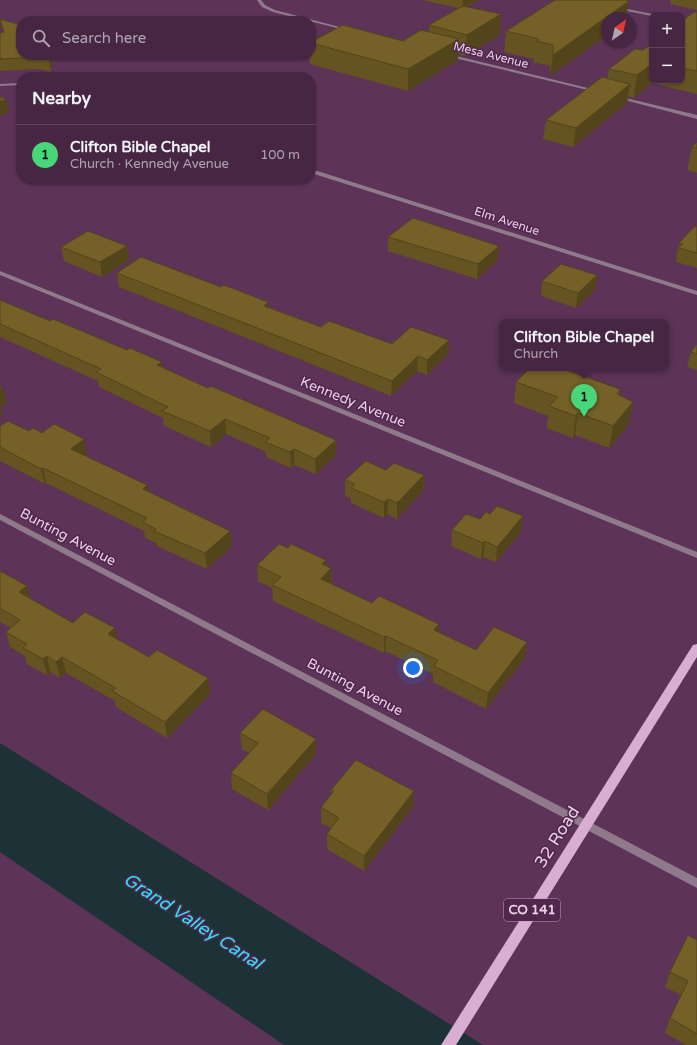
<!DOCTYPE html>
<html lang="en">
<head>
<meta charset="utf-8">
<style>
	:root { --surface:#462642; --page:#50324d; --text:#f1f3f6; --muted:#b0a5b2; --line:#5e435b; --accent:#47d779 }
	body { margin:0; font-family:"Varela Round",sans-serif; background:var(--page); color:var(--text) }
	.controls { position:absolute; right:12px; top:12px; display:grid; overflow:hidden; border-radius:8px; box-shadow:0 1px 3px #0004 }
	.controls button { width:36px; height:36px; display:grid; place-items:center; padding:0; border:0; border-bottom:1px solid var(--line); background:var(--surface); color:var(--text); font:20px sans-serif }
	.compass { position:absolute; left:601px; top:12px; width:36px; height:36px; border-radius:50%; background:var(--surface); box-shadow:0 1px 3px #0004; rotate:34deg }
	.you { position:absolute; left:413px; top:668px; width:14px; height:14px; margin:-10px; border:3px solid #fff; border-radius:50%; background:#1a73e8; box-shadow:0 0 0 6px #1a73e833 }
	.badge { display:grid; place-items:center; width:26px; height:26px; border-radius:50%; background:var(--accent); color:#111; font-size:13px; font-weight:700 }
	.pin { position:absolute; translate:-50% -33px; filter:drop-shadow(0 1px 2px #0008) }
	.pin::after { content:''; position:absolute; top:21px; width:14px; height:12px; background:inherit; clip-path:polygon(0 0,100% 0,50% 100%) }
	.popup { position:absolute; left:499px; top:319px; width:170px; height:52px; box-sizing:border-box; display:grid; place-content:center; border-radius:8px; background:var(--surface); filter:drop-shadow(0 1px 3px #0005); font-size:13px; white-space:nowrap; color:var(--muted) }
	.popup b { font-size:15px; color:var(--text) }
	.popup::after { content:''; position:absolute; left:50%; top:100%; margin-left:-8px; border:8px solid transparent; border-top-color:var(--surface) }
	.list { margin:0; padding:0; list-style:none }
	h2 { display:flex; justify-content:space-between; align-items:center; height:52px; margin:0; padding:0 16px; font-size:17px }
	h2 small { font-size:13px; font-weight:400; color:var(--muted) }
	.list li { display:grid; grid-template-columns:26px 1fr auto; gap:12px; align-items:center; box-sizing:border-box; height:60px; padding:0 16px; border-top:1px solid var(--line) }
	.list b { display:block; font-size:15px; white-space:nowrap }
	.list p { margin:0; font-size:13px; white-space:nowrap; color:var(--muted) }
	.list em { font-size:13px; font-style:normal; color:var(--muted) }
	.icon { flex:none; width:22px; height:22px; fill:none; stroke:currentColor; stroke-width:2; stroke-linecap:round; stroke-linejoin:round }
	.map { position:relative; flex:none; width:697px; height:1045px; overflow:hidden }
	.search { position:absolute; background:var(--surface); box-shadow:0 1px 3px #0004; left:16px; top:16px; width:300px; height:44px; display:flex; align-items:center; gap:10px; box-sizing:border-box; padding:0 14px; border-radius:16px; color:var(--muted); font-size:15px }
	.panel { position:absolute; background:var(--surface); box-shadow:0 1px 3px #0004; left:16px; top:72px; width:300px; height:112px; border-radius:16px }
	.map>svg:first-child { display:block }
	.water { fill:#1c3236 }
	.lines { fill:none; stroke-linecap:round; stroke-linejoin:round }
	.minor { fill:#8f7a8c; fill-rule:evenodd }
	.tertiary { fill:#8f7a8c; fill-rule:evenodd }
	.primary { fill:#d8aed2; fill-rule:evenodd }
	.wall { fill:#655322 }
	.shaded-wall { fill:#52441b }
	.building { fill:#756127; stroke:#52441b }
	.labels { text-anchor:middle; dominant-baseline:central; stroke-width:3; stroke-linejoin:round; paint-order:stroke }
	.far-street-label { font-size:12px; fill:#ead0e6; stroke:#51284d }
	.shield { fill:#51284d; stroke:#bc9eb8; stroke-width:1 }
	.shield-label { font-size:13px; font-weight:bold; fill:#ead0e6 }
	.street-label { font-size:14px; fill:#ead0e6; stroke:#51284d }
	.near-street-label { font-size:17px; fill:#ead0e6; stroke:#51284d }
	.near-water-label { font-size:18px; font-style:italic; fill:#28e1fc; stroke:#51284d }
</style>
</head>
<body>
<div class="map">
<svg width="697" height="1045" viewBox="0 0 697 1045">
	<rect width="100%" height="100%" fill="#5d3358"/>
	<path class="water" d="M0,743L483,1045H284L0,852Z"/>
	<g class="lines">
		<g class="minor">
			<path d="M618,7L652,14L654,15H652V16L617,9L616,8Z"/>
			<path d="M21,83V85L0,86V84Z"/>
			<path d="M311,169L697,291V295L311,173Z"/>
			<path d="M0,271L697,552V558L0,275Z"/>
			<path d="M0,514L697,878V888L0,520Z"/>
		</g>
		<g class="tertiary">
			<path d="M257,0H261L265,5L275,10L351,30L349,31L273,12L262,7Z"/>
			<path d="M448,54L596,90L598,91L596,92L446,56V55Z"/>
			<path d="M617,96L697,115V119L617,98Z"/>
		</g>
		<path class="primary" d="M697,644V657L456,1045H441L693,645Z"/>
	</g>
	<g class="wall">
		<path d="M422,0H478L467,7L500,35L465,56L458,54V60L408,91L310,64V55H311V42L403,41L429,32V25L458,8Z"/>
		<path d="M671,0H697V10L670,4Z"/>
		<path d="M697,12V94L651,83L634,98L628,96L627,103L573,147L543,139L546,120L607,79L609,69L643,50L652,44V81H682V21Z"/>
		<path d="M607,18V35L550,76V66L533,62L534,59L504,52L506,31Z"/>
		<path d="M0,19L53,55L51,72L39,69L0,71V33L3,32Z"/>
		<path d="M697,142V173L687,170L692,147Z"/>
		<path d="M697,227V268L676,262L677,257H676L679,243Z"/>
		<path d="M388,237L498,260L477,279L388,251Z"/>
		<path d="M127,246L129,260L102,277L64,261L61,247Z"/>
		<path d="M117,273L221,287L269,307L321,327L392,344L449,340L448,354L427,375L417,371L391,396L119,287Z"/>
		<path d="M597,275L595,290L576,308L541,296L542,281Z"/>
		<path d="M0,300L162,367L336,455L316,474L294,465L291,468L266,457V452L226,434L211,447L164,426L163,418L99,387L98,381L0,337Z"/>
		<path d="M697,344V370L687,367L691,352Z"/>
		<path d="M516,382L620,390L619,396L633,402L629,424L609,448L575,435L573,438L546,428L548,416L514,403Z"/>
		<path d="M0,426L87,454L85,455L148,491L230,531L232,546L207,569L157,546L156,543L145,538L144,531L46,483L45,484L0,461Z"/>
		<path d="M386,470L424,475L423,491L397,519L387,514L384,518L351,503V498L345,496V480Z"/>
		<path d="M480,519L521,532L496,562L483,557L481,559L451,546L452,530Z"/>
		<path d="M288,548L326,560V566L331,568L332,584L372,603L439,632L476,650L525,658L486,709L433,682V674L385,651L384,653L273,601L272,588L258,581L257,565Z"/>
		<path d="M0,571L27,586L30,599L73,623L117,640L149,657L208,678L210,694L167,738L116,707L115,701L66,673L60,678L50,672L47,675L27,664L25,656L10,647L6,632L11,628L0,622Z"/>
		<path d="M240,733L316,739V754L268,810L232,789L231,773L249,753L242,749Z"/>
		<path d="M331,790L413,807L364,871L327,849V834L331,828L321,823V807L331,795Z"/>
		<path d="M697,940V1045H686L665,1033L670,1018L681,995L665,987L670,972Z"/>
	</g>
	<g class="shaded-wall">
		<path d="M463,0H478L462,9Z"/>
		<path d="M629,1L626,18H607V35L550,76L553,55Z"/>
		<path d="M501,14L500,35L465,56L467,35Z"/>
		<path d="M459,39L458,60L408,91V69Z"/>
		<path d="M49,55H53L51,72L49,60Z"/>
		<path d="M652,64V79L651,83L634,98L637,75Z"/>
		<path d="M630,84L627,103L573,147L576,128Z"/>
		<path d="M6,99L9,112L0,116V102Z"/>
		<path d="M127,246L129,260L102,277L100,262Z"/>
		<path d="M499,246L498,260L477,279L478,264Z"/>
		<path d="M597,275L595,290L576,308L578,293Z"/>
		<path d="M268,302L269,317L264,306Z"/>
		<path d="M449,340L448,354L427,375V360Z"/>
		<path d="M418,356L417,371L391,396L392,381Z"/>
		<path d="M162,362L164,377L157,365Z"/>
		<path d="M3,388L7,403L1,407L3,414L0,415V390Z"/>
		<path d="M633,402L629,424L609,448L613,426Z"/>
		<path d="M578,413L575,435L573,438L576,416Z"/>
		<path d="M225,419L226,434L211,447L210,431Z"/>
		<path d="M84,439L87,454L74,464L71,449Z"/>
		<path d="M336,440V455L316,474L315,459Z"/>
		<path d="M294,449V465L291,468L290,452Z"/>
		<path d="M43,468L46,483L45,484L41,469Z"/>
		<path d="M424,475L423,491L397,519V503Z"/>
		<path d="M147,485L150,501L143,489Z"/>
		<path d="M388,499L387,514L384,518V502Z"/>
		<path d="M523,516L521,532L496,562L497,547Z"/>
		<path d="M230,531L232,546L207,569L205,553Z"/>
		<path d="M485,541L483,557L481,559L483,543Z"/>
		<path d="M326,560V574L331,568L332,584L321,579L322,564Z"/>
		<path d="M27,586L31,602L19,592Z"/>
		<path d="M439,624L438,640L434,630Z"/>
		<path d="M115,628L118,644L108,634Z"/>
		<path d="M386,636L385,651L384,653V637Z"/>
		<path d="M527,642L525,658L486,709L488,693Z"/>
		<path d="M47,656L50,672L47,675L43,659Z"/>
		<path d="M62,657L66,673L60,678L56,662Z"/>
		<path d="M208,678L210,694L167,738L165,722Z"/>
		<path d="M316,739V754L268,810L267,794Z"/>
		<path d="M414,791L413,807L364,871V856Z"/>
	</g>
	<g class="building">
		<path d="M555,0H626L629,1L553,55V45L536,41L539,39L506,31Z"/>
		<path d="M463,6L501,14L467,35L429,25Z"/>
		<path d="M694,12H697V71L682,68V21Z"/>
		<path d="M0,19L21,25V55H49V60L37,57L0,59V33L4,32Z"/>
		<path d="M343,25L403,41L421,30L459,39L408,69L311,43V42Z"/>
		<path d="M652,44V64L637,75L609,69L635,49L643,50Z"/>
		<path d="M602,77L630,84L576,128L546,120Z"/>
		<path d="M0,97L6,99L0,102Z"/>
		<path d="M697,142V148L692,147Z"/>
		<path d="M413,218L499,246L478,264L388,237Z"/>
		<path d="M695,226L697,227V253L679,248L683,244L679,243Z"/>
		<path d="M88,231L127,246L100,262L61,247Z"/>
		<path d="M141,257L221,287L224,285L268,302L264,306L321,327L329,321L392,344L411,327L449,340L427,360L418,356L392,381L117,273Z"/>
		<path d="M561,264L597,275L578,293L542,281Z"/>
		<path d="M0,300L50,321L53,319L127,350L130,348L162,362L157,365L208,388L211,386L336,440L315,459L294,449L290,452L265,442L270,438L225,419L210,431L162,411L168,407L96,372L101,369L0,324Z"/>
		<path d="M697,344V354L691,352Z"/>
		<path d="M530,368H560L617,388L620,390L617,394L633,402L613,426L578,413L576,416L549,406L558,397L516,382Z"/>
		<path d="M0,387L3,388L0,390Z"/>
		<path d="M8,421L29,431L33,428L42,433L54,424L84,439L71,449L147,485L143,489L230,531L205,553L154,531L156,529L143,522L147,518L43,468L41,469L0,447V426Z"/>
		<path d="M366,461L386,470L394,463L424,475L397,503L388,499L384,502L351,488L355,484L345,480Z"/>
		<path d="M497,506L523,516L497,547L485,541L483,543L452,530L466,514L480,519L486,512L490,514Z"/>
		<path d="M279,544L288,548L291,544L326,560L322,564L331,568L321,579L372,603L379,596L439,624L434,630L476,650L494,627L527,642L488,693L434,666L438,660L386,636L384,637L272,585L281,577L257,565Z"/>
		<path d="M0,571L27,586L19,592L73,623L85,612L115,628L108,634L149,657L157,650L208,678L165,722L112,691L116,688L62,657L56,662L47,656L43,659L23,648L27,644L6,632L20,620L0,608Z"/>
		<path d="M263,709L316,739L267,794L231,773L258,743L240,733Z"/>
		<path d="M356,760L414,791L364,856L327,834L339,818L321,807L334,791L331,790Z"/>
		<path d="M688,935L697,940V1034L670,1018L688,981L670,972Z"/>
	</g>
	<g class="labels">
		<g class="far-street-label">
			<text transform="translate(491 55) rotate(14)">Mesa Avenue</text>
			<text transform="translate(507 221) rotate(18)">Elm Avenue</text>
		</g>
		<rect class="shield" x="504" y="899" width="56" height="22" rx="3"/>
		<g class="shield-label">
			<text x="532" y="910">CO 141</text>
		</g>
		<g class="street-label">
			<text transform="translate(353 402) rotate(22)">Kennedy Avenue</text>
			<text transform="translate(68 537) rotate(28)">Bunting Avenue</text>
			<text transform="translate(355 687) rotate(28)">Bunting Avenue</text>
		</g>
		<g class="near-street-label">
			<text transform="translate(557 837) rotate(-58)">32 Road</text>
		</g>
		<g class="near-water-label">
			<text transform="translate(193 921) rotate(33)">Grand Valley Canal</text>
		</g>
	</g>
</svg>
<div class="controls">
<button>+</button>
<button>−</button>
</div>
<svg class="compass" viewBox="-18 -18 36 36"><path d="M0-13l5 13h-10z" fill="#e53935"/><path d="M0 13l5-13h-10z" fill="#b0a5b2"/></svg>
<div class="you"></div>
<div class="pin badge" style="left:584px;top:417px">1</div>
<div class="popup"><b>Clifton Bible Chapel</b>Church</div>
<div class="search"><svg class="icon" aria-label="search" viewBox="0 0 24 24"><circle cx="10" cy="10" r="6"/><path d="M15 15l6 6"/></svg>Search here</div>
<section class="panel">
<h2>Nearby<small></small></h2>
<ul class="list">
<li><span class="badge">1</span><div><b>Clifton Bible Chapel</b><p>Church · Kennedy Avenue</p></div><em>100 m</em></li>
</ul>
</section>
</div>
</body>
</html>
